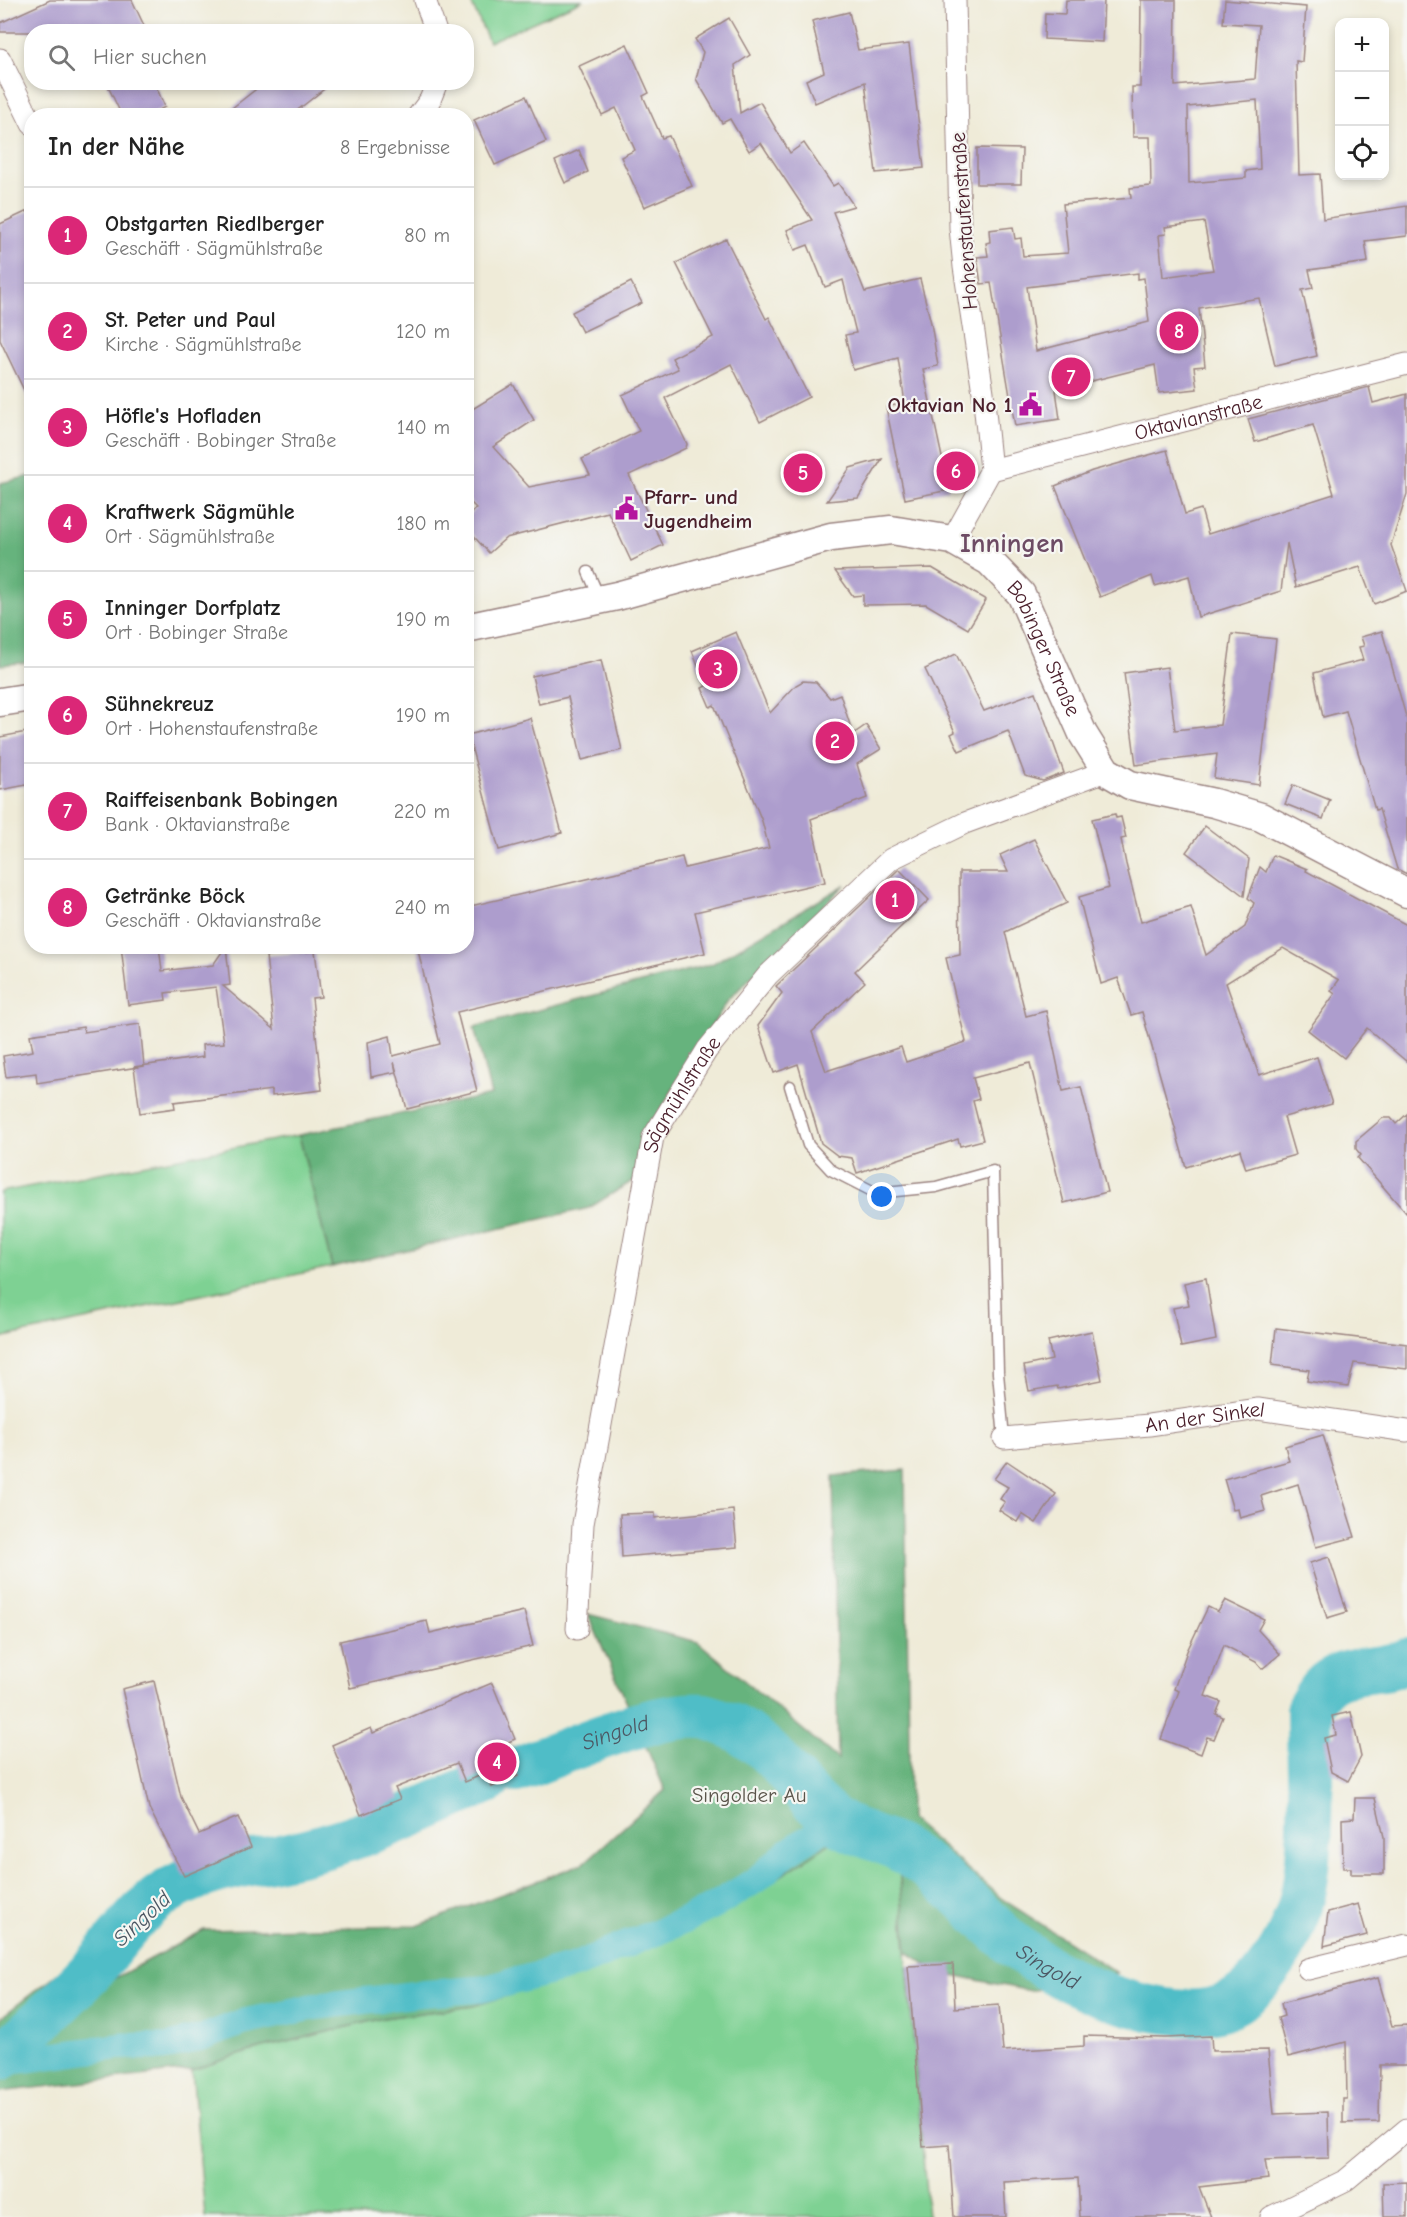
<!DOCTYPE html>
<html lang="de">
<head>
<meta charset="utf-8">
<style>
	:root { --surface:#fff; --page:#f6f6f6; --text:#222; --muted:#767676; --line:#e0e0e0; --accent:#db2777 }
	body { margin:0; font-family:"Comic Neue",sans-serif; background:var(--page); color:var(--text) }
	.controls { position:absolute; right:18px; top:18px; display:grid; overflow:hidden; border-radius:12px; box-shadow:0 3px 9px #0003 }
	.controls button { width:54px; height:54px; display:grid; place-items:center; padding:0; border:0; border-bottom:2px solid var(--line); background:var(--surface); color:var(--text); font:30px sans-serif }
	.you { position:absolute; left:882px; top:1197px; width:21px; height:21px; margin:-15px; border:4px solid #fff; border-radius:50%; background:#1a73e8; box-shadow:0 0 0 9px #1a73e833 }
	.badge { display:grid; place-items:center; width:39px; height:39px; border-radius:50%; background:var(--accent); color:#fff; font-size:20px; font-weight:700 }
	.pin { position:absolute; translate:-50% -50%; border:3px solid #fff; box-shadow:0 2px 6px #0006 }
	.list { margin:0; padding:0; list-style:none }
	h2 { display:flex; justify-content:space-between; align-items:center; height:78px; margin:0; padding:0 24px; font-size:26px }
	h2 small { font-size:20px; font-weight:400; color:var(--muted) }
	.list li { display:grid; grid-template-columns:39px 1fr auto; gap:18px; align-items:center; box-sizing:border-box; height:96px; padding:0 24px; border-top:2px solid var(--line) }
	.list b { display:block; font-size:22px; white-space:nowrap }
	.list p { margin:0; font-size:20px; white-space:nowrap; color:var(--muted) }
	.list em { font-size:20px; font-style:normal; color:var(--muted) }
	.icon { flex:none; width:33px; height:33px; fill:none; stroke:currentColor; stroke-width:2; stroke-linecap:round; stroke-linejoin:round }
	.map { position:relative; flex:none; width:1407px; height:2217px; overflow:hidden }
	.search { position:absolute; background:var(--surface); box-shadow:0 3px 9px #0003; left:24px; top:24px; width:450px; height:66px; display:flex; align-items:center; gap:15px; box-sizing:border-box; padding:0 21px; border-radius:24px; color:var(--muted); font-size:22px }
	.panel { position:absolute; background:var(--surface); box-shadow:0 3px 9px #0003; left:24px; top:108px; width:450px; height:846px; border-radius:24px }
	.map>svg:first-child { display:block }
	.green { fill:#7ed193; stroke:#64785f; stroke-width:1.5 }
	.forest { fill:#66b37d; stroke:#586954; stroke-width:1.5 }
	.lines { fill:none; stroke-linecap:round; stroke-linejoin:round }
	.canal { stroke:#4fbdc7; stroke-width:27 }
	.river { stroke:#4fbdc7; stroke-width:46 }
	.building { fill:#ad9dcd; fill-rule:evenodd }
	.lane-casing { stroke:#9c8582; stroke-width:13 }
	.street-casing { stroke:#9c8582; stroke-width:23 }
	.secondary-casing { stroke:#9c8582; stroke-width:31 }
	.lane { stroke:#fff; stroke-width:10 }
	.street { stroke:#fff; stroke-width:21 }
	.secondary { stroke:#fff; stroke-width:28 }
	.labels { text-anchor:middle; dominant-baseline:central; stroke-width:4.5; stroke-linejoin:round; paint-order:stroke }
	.street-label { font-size:21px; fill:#4a1f2b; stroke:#f6f6f2 }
	.poi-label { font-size:21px; font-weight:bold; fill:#4a1f2b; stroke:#f6f6f2; text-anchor:end }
	.park-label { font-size:21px; fill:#5a544a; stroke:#f6f6f2 }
	.water-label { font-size:22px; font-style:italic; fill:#4c5662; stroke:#f6f6f2 }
	.district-label { font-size:27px; font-weight:bold; fill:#6d4b64; stroke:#f6f6f2 }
</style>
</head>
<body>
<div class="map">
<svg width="1407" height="2217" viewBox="0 0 1407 2217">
	<rect width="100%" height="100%" fill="#f6f6f2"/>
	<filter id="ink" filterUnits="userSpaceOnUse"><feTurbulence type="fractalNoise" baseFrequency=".0167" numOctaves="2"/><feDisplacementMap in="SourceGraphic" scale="12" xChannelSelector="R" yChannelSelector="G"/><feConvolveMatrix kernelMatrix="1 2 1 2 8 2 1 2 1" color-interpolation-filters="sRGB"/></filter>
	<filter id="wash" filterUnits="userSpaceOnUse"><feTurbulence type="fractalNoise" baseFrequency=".008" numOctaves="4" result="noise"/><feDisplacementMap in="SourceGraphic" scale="24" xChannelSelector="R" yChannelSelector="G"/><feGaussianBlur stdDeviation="1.35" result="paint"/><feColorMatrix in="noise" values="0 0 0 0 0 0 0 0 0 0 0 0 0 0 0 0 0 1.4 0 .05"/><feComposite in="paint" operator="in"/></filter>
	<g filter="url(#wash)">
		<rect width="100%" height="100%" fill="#efebd8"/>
		<g class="green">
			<path d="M470,0H583L489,42Z"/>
			<path d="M299,1135L332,1267L0,1338V1192Z"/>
			<path d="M847,1832L898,1855L928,2217H205L192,2070L251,2051L383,2018L473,2006L725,1913Z"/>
		</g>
		<g class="forest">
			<path d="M31,476V662L0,665V483Z"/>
			<path d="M845,885L728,1000L650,1127L636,1179L589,1208L332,1267L299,1135L491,1095L474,1027L712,964Z"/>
			<path d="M905,1470L910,1819L1002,1899L1117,1973L1030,1991L938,1972L907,1952L898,1855L847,1832L725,1913L584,1973L473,2006L383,2018L251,2051L192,2070L0,2092V2018L83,1954L108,1982L204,1930L417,1926L584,1863L665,1790L588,1614L698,1642L838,1759L833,1476Z"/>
		</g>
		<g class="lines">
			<path class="canal" d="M0,2063L123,2046L166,2047L202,2038L240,2023L312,2007L418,1994L483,1989L577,1965L681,1922L717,1904L756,1880L789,1851L836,1821"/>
			<g class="river">
				<path id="s1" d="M516,1770C564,1752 652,1712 702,1716C709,1716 717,1721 724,1723C776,1743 793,1790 835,1820C853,1833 878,1838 898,1848C912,1856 928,1867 940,1878C973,1904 1000,1938 1036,1961C1082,1991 1183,2033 1236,2001C1253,1991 1264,1975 1275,1960C1293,1933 1304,1902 1307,1869C1313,1818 1309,1759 1309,1708C1313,1702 1317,1693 1322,1688C1342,1665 1381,1674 1407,1661"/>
				<path d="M0,2058C31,2030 61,2003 89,1973C115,1946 138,1907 172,1889C215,1865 261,1863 307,1851C371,1835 429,1807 489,1780"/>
			</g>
		</g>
		<g id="blocks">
			<g class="building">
				<path d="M50,0H132L147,32H0V23Z"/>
				<path d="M1066,0H1104L1102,42L1044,39L1045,13L1065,14Z"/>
				<path d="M1141,0H1176L1175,86L1255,79L1259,25L1223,23L1225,0L1306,7L1302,62L1296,61L1299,175L1320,174L1323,219L1407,206V236L1365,241L1368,262L1309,270L1313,288L1302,290L1317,356L1275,366L1259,298L1199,308L1205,366L1194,367L1197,389L1159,393L1155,365L1056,390L1060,419L1015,426L991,283L981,284L977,257L988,256L986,243L990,242L989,230L1013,227L1015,239L1021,238L1023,256L1068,253L1063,204L1131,198L1130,188L1151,186L1150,137H1133L1132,87H1140ZM1257,100L1260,169L1246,171V178L1189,183L1188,107ZM1204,222L1213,270L1163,277L1159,235L1166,234L1165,227ZM1138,273V279L1144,278L1149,322L1036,351L1027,287Z"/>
				<path d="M849,12L858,50L909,44L924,168L876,173L865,82L815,103L806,80L824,72L812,21Z"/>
				<path d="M729,18L750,55L735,65L740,113L760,102L790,153L804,143L833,186L838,183L854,206L833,212L865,292L920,279L931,323L938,366L923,369L949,490L905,499L886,407L905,403L898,358L853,370L845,335L856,333L843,280L825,287L808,245L795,250L787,230L812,220L761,143L749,151L730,119L722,123L696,79L703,52L695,39Z"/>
				<path d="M627,44L649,93L643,96L662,138L669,136L692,186L644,207L621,157L635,150L616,108L602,115L579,66Z"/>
				<path d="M106,82H154L165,107L148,116H122Z"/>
				<path d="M265,82H333L290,116H222Z"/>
				<path d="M526,96L546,142L495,165L474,120Z"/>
				<path d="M977,148L1022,149L1021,184H977Z"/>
				<path d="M579,150L588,172L565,183L555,161Z"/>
				<path d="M32,209V407L0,340V224Z"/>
				<path d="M726,239L766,319L769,317L809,397L760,422L731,364L665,398L687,444L686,448L629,475L663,545L631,561L608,512L506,538L489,553L466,528V518L476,508L466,498V413L513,384L534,420L493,447L529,487L590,475L582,459L639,431L622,395L678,369L672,358L713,337L676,263Z"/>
				<path d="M631,282L642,303L582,332L572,312Z"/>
				<path d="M1369,387L1373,403L1407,394V494L1391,545L1407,591L1374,604L1360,567L1296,587L1287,543L1281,591L1198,617L1189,576L1155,586L1152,576L1100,597L1055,486L1092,471L1167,450L1185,514L1201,509L1208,534L1334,494L1313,425L1255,442L1248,419Z"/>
				<path d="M882,459L858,498L827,501L850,468Z"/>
				<path d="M932,568L986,600L968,629L926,604L863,605V595L853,596L835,571Z"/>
				<path d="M1382,631L1407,720V874L1397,869L1379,809L1375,810L1346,711L1323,717L1314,673L1363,660L1359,647L1364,646L1361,637Z"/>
				<path d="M736,632L770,713L796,685L803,681L816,682L830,698L840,694L853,734L866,725L881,749L857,764L867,798L811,819L825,882L695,912L705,953L457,1012L477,1091L407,1109L394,1062L396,1072L371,1077L368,1042L390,1036L393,1056L440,1044L417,946H466V907L682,857L685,868L769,848L762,821L714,705L710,707L702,688L706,686L692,651Z"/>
				<path d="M1232,634L1276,639L1259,785L1214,778L1217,754L1136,765L1124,673L1167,667L1175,730L1220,725Z"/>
				<path d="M956,654L984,711L1035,692L1064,773L1043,781L1025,776L1008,731L959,751L951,734L955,732L925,669Z"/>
				<path d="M601,660L622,750L582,760L568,697L539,704L532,676Z"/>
				<path d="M530,718L562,833L499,850L468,735Z"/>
				<path d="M32,731V784L0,790V737Z"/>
				<path d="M1293,785L1330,800L1323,819L1285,804Z"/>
				<path d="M1115,814L1116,818L1121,817L1126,838L1121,839L1126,864L1141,922L1191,907L1206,955L1245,927L1254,903L1248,898L1260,867L1266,872L1273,855L1307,869L1306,871L1407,925V1062L1367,1028L1344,1058L1308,1030L1335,994L1331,991L1339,980L1283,948L1226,983L1259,1075L1317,1057L1332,1104L1284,1117L1295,1155L1246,1169L1240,1150L1186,1167L1142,1012L1131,1015L1118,978L1101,984L1079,897L1109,888L1092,819Z"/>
				<path d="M1205,826L1249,859L1244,896L1186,852Z"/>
				<path d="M1034,839L1067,903L1005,932L1026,1016L1046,1011L1063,1091L1081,1087L1107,1192L1064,1203L1030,1063L973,1078L979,1099L973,1101L983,1140L960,1146L958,1139L857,1173L852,1158L838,1156L821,1143L798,1064L774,1073L758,1026L782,993L776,986L899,869L929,900L855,971L865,982L812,1032L826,1071L901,1047L906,1062L966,1042L946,958L960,955L959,872H1008L1000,855Z"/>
				<path d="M121,946H159L162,971L213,965L226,946L230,985L223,986L274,1029L266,956L315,951L321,997L312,998L322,1090L272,1096V1090L174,1102L175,1108L140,1113L134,1067L203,1057L202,1045L224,1043L216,987L165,993L166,1000L128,1005Z"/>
				<path d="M140,1024L144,1066L37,1083L36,1073L6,1077L3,1056L33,1051L30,1035L83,1027L84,1032Z"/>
				<path d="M1407,1114V1214L1358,1158L1361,1155L1356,1149V1141L1383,1118H1391L1396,1124Z"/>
				<path d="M1206,1278L1216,1340L1181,1347L1173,1308L1189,1305L1184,1283Z"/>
				<path d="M1276,1328L1407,1344V1369L1354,1363L1348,1387L1307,1381L1309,1370L1272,1365Z"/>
				<path d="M1092,1331L1102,1380L1058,1389L1057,1386L1029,1391L1024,1366L1052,1360L1048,1341Z"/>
				<path d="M1323,1435L1355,1537L1316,1547L1298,1484L1261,1496L1265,1511L1240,1518L1238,1509L1233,1510L1224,1479L1289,1461L1285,1446Z"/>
				<path d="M1007,1461L1056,1494L1036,1523L1022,1514L1017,1522L999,1510L1005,1502L1000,1499L1008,1487L994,1479Z"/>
				<path d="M733,1510L737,1547L622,1557L620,1514L655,1513V1518Z"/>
				<path d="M1329,1557L1347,1612L1327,1618L1310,1563Z"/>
				<path d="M1225,1600L1264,1619L1258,1630L1280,1654L1262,1669L1256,1662L1224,1645L1205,1696L1221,1702L1216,1714L1223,1717L1214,1739L1207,1737L1201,1754L1161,1739L1179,1691L1174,1689L1187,1651L1208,1607L1218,1612Z"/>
				<path d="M524,1611L533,1646L350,1688L340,1641L427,1621L430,1633Z"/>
				<path d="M154,1681L181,1797L199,1834L238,1817L251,1847L184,1876L149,1808L122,1689Z"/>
				<path d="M492,1683L515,1739L504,1744L518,1776L492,1787L486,1773L465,1782L457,1763L395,1788L400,1799L361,1815L332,1745L371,1728L373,1733Z"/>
				<path d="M1351,1712L1361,1757L1348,1781L1331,1772L1324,1738L1336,1735L1332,1716Z"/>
				<path d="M1355,1798H1375L1384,1837V1874H1351V1868H1343L1342,1819L1354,1818Z"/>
				<path d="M1358,1904L1367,1935L1324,1946L1328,1912Z"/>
				<path d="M953,1964L955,2008L999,2005L1003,2051L1084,2046V2036L1165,2038L1211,2036L1212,2051L1268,2050L1274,2114L1328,2112L1329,2158L1265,2160L1268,2179L1199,2187L1211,2217H1080L1078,2178L1004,2182L1006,2217H954L949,2145L923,2147L908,1966Z"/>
				<path d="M1378,1978L1392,2026L1407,2025V2065H1380L1379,2122L1343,2123V2099H1347L1346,2042L1288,2057L1278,2018L1284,2016L1281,2003Z"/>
				<path d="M1407,2182V2217H1384L1383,2183Z"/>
			</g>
		</g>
	</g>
	<g filter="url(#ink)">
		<use href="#blocks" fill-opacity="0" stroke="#9c8582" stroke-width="1.5"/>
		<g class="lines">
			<defs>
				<g id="lane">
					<path d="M588,572L600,599"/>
					<path d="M790,1086L808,1145L831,1170L876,1193L936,1187L993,1171L998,1373L1004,1438"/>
				</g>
				<g id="street">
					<path d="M425,0L436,32"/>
					<path d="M0,59L32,124"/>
					<path d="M418,116L430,100L437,82"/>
					<path id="s2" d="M991,470L1407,364"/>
					<path d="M952,540L991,470L983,392L964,267L960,228L955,0"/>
					<path id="s3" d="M1004,1438L1149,1425L1258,1409L1407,1431"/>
					<path id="s4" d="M577,1629L583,1524L653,1137L707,1050L768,975L891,859L965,823L1106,771"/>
					<path d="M1308,1969L1407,1945"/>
					<path d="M1271,2217L1346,2180L1407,2129"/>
				</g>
				<g id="secondary">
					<path id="s5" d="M466,628L617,596L831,537L891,530L952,540L989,561L1021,594L1083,734L1106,771L1130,785L1214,803L1261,817L1407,893"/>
					<path d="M0,702L32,697"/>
				</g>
			</defs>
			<use href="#lane" class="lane-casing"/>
			<use href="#street" class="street-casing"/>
			<use href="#secondary" class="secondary-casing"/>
			<use href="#lane" class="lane"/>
			<use href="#street" class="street"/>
			<use href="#secondary" class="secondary"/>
		</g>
	</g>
	<defs>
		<symbol id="civic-bare" viewBox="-9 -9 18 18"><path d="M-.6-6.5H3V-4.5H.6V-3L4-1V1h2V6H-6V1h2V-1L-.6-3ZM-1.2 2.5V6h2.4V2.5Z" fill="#b5179e" stroke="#f6f6f2" stroke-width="2.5" paint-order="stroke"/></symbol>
	</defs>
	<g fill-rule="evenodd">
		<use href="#civic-bare" x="1014" y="388" width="33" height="33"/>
		<use href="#civic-bare" x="610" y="492" width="33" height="33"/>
	</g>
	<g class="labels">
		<g class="street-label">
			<text transform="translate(964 221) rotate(-94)">Hohenstaufenstraße</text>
			<text stroke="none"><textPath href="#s2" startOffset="214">Oktavianstraße</textPath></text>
			<text stroke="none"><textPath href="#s5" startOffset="646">Bobinger Straße</textPath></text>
			<text stroke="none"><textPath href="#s4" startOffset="549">Sägmühlstraße</textPath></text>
			<text stroke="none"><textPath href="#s3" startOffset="202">An der Sinkel</textPath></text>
		</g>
		<g class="poi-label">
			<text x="1012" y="405">Oktavian No 1</text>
			<text x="644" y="497" text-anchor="start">Pfarr- und<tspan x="644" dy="24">Jugendheim</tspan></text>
		</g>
		<g class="park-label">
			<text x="749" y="1795">Singolder Au</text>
		</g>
		<g class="water-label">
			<text stroke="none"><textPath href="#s1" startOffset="106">Singold</textPath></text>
			<text transform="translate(142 1919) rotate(-43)">Singold</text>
			<text stroke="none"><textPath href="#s1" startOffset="628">Singold</textPath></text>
		</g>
		<g class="district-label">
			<text x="1012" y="543">Inningen</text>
		</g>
	</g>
</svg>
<div class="controls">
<button>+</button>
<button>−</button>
<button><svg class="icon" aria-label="locate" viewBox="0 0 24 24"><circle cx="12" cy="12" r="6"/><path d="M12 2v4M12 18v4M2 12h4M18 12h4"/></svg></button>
</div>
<div class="you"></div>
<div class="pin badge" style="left:895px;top:900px">1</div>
<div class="pin badge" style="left:835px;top:741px">2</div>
<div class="pin badge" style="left:718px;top:669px">3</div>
<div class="pin badge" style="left:497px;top:1762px">4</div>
<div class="pin badge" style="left:803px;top:473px">5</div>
<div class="pin badge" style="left:956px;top:471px">6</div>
<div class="pin badge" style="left:1071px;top:377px">7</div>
<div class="pin badge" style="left:1179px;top:331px">8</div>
<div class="search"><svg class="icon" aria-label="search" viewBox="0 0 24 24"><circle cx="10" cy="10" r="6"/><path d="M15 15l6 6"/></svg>Hier suchen</div>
<section class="panel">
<h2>In der Nähe<small>8 Ergebnisse</small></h2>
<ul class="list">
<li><span class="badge">1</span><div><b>Obstgarten Riedlberger</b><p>Geschäft · Sägmühlstraße</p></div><em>80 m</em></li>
<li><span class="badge">2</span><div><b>St. Peter und Paul</b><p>Kirche · Sägmühlstraße</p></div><em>120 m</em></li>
<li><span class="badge">3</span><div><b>Höfle's Hofladen</b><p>Geschäft · Bobinger Straße</p></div><em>140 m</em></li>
<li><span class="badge">4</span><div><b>Kraftwerk Sägmühle</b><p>Ort · Sägmühlstraße</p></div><em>180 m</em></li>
<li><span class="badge">5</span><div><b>Inninger Dorfplatz</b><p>Ort · Bobinger Straße</p></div><em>190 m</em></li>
<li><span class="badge">6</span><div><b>Sühnekreuz</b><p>Ort · Hohenstaufenstraße</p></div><em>190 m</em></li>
<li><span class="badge">7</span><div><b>Raiffeisenbank Bobingen</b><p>Bank · Oktavianstraße</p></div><em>220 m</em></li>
<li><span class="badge">8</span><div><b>Getränke Böck</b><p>Geschäft · Oktavianstraße</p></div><em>240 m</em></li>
</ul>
</section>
</div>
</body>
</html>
